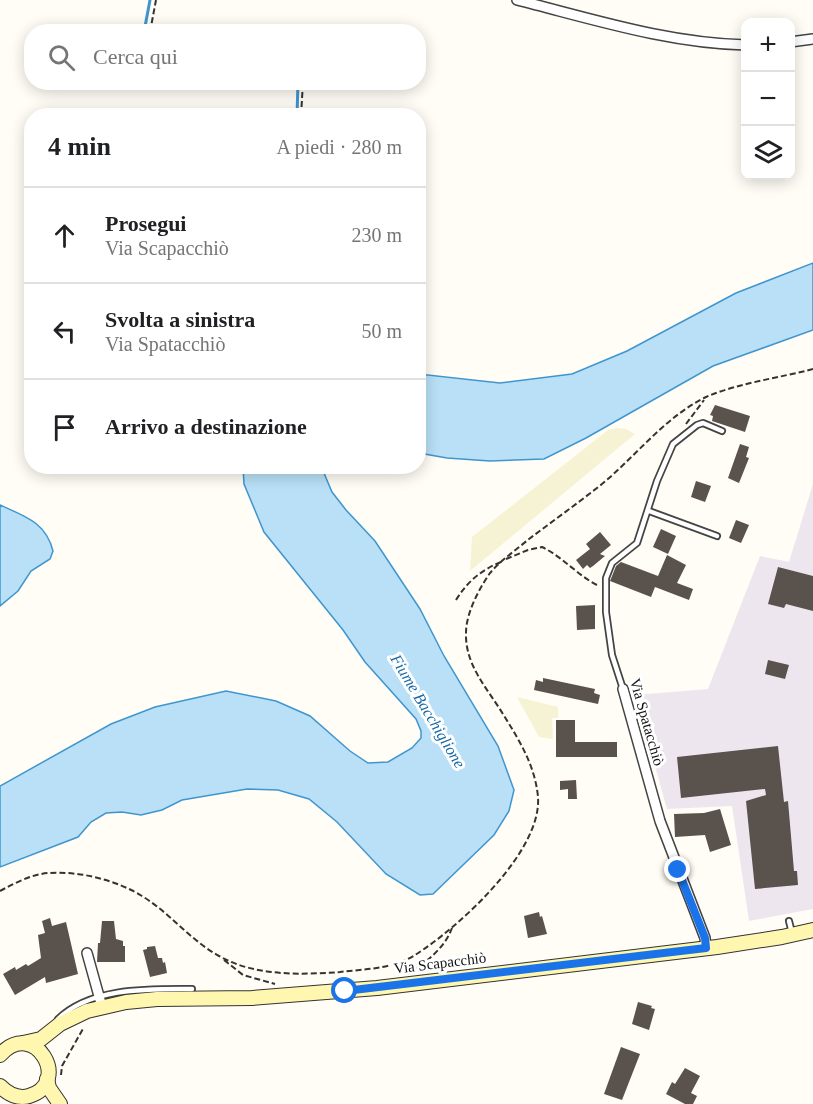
<!DOCTYPE html>
<html lang="it">
<head>
<meta charset="utf-8">
<style>
	:root { --surface:#fff; --page:#f6f6f6; --text:#202124; --muted:#757577; --line:#e0e0e0 }
	body { margin:0; font-family:"Times New Roman",serif; background:var(--page); color:var(--text) }
	.controls { position:absolute; right:18px; top:18px; display:grid; overflow:hidden; border-radius:12px; box-shadow:0 3px 15px #0003 }
	.controls button { width:54px; height:54px; display:grid; place-items:center; padding:0; border:0; border-bottom:2px solid var(--line); background:var(--surface); color:var(--text); font:30px sans-serif }
	.stop { position:absolute; width:18px; height:18px; margin:-14px; border:4px solid #1a73e8; border-radius:50%; background:#fff }
	.stop.end { background:#1a73e8; border-color:#fff; box-shadow:0 2px 6px #0008 }
	.list { margin:0; padding:0; list-style:none }
	h2 { display:flex; justify-content:space-between; align-items:center; height:78px; margin:0; padding:0 24px; font-size:26px }
	h2 small { font-size:20px; font-weight:400; color:var(--muted) }
	.list li { display:grid; grid-template-columns:39px 1fr auto; gap:18px; align-items:center; box-sizing:border-box; height:96px; padding:0 24px; border-top:2px solid var(--line) }
	.list b { display:block; font-size:22px; white-space:nowrap }
	.list p { margin:0; font-size:20px; white-space:nowrap; color:var(--muted) }
	.list em { font-size:20px; font-style:normal; color:var(--muted) }
	.icon { flex:none; width:33px; height:33px; fill:none; stroke:currentColor; stroke-width:2; stroke-linecap:round; stroke-linejoin:round }
	.map { position:relative; flex:none; width:813px; height:1104px; overflow:hidden }
	.search { position:absolute; background:var(--surface); box-shadow:0 3px 15px #0003; left:24px; top:24px; width:402px; height:66px; display:flex; align-items:center; gap:15px; box-sizing:border-box; padding:0 21px; border-radius:24px; color:var(--muted); font-size:22px }
	.panel { position:absolute; background:var(--surface); box-shadow:0 3px 15px #0003; left:24px; top:108px; width:402px; height:366px; border-radius:24px }
	.map>svg:first-child { display:block }
	.industrial { fill:#eee6ef }
	.farmland { fill:#f6f3d4 }
	.water { fill:#b9e0f7; stroke:#3f96cf; stroke-width:1.5 }
	.lines { fill:none; stroke-linecap:round; stroke-linejoin:round }
	.stream { stroke:#3f96cf; stroke-width:3 }
	.building { fill:#5a524d }
	.lane-casing { stroke:#444; stroke-width:8 }
	.street-casing { stroke:#444; stroke-width:12 }
	.secondary-casing { stroke:#333; stroke-width:16 }
	.path { stroke:#333; stroke-width:2; stroke-dasharray:6 3; stroke-linecap:butt }
	.lane { stroke:#fff; stroke-width:4.5 }
	.street { stroke:#fff; stroke-width:9 }
	.secondary { stroke:#fff6b0; stroke-width:14 }
	.route { stroke:#1a73e8; stroke-width:8 }
	.labels { text-anchor:middle; dominant-baseline:central; stroke-width:6; stroke-linejoin:round; paint-order:stroke }
	.street-label { font-size:15px; fill:#111; stroke:#fff }
	.water-label { font-size:16px; font-style:italic; fill:#1768a6; stroke:#fff }
</style>
</head>
<body>
<div class="map">
<svg width="813" height="1104" viewBox="0 0 813 1104">
	<rect width="100%" height="100%" fill="#fffdf5"/>
	<path class="industrial" d="M813,484V909L749,921L732,806L667,809L635,695L708,689L760,556L789,562Z"/>
	<g class="farmland">
		<path d="M617,428L626,429L635,434L470,571L472,537L608,430Z"/>
		<path d="M517,697L558,707V718H552L553,739L539,737Z"/>
	</g>
	<g class="water">
		<path d="M813,263V330L713,366L586,438L544,459L490,461L447,458L419,453V374L500,383L572,374L627,351L736,293Z"/>
		<path d="M321,466L332,492L346,510L375,541L420,609L444,656L498,746L514,790L509,811L494,835L433,894L420,895L386,874L337,822L309,799L278,790L247,789L182,800L162,810L141,815L122,812L106,813L91,822L78,837L0,867V786L111,724L155,707L226,691L276,701L310,716L350,751L368,763L388,762L412,748L421,738V731L416,719L365,662L343,630L264,532L244,484L243,467Z"/>
		<path d="M0,505C24,516 46,522 53,551L50,559L31,571L18,591L0,606Z"/>
	</g>
	<g class="lines">
		<g class="stream">
			<path d="M144,32L150,0"/>
			<path d="M178,82L200,85L205,82"/>
			<path d="M297,116L298,82"/>
		</g>
	</g>
	<g class="building">
		<path d="M715,405L750,416L745,432L712,421L713,416L710,415Z"/>
		<path d="M740,444L749,447L746,457L749,458L739,483L728,478Z"/>
		<path d="M696,481L711,486L705,502L691,497Z"/>
		<path d="M736,520L749,525L741,543L729,538Z"/>
		<path d="M661,529L676,536L668,554L653,547Z"/>
		<path d="M600,532L611,545L600,554L605,556L593,566L590,568L587,565L583,569L576,560L590,549L586,544Z"/>
		<path d="M667,555L686,565L677,583L693,589L689,600L655,587L651,597L610,581L616,566L621,562L658,576Z"/>
		<path d="M778,567L813,576V611L786,604L784,608L768,604Z"/>
		<path d="M595,605V629L577,630L576,606Z"/>
		<path d="M768,660L789,665L785,679L765,674Z"/>
		<path d="M543,678L595,689L594,693L600,695L598,704L534,690L536,680L543,682Z"/>
		<path d="M556,720H575V742H617V757H556Z"/>
		<path d="M778,746L784,802L788,801L794,871H797L798,885L755,889L746,801L766,795L765,789L681,798L677,757Z"/>
		<path d="M576,780L577,799H568V789L560,790V781Z"/>
		<path d="M720,809L731,845L710,852L705,835L675,837L674,814L704,813Z"/>
		<path d="M539,912L540,917L542,916L547,934L528,938L524,916Z"/>
		<path d="M50,918L52,926L66,922L78,974L46,983L45,977L15,995L3,974L15,967L16,970L26,964L28,966L41,958L38,935L45,933L42,921Z"/>
		<path d="M102,921H114L116,939L123,941V946H125V962H97L98,943H100Z"/>
		<path d="M155,946L158,958H162L163,963L165,962L167,973L150,977L143,950L147,949V947Z"/>
		<path d="M638,1002L652,1006L651,1008L655,1009L649,1030L632,1024Z"/>
		<path d="M621,1047L640,1054L622,1100L604,1094Z"/>
		<path d="M685,1068L700,1076L691,1093L697,1096L693,1104H685L666,1094L672,1082L675,1084Z"/>
	</g>
	<g class="lines">
		<defs>
			<g id="lane">
				<path d="M649,511L717,536"/>
				<path d="M623,689L612,655L606,612V578L612,563L637,543L657,481L673,444L697,425L703,423L722,431"/>
				<path d="M789,921L792,933"/>
				<path d="M58,1019C91,987 149,989 192,989"/>
			</g>
			<g id="street">
				<path d="M517,0C593,19 667,43 746,45"/>
				<path d="M790,42L813,39"/>
				<path d="M623,689L660,821L705,938L706,948"/>
				<path d="M87,953L102,1007"/>
			</g>
			<g id="secondary">
				<path d="M23,1043L41,1039L60,1024L87,1011L126,1002L157,999L252,998L377,988L717,947L782,937L813,930"/>
				<path d="M0,1055C34,1017 73,1083 29,1096C18,1099 8,1094 0,1086"/>
				<path d="M47,1079L49,1088L60,1104"/>
			</g>
		</defs>
		<use href="#lane" class="lane-casing"/>
		<use href="#street" class="street-casing"/>
		<use href="#secondary" class="secondary-casing"/>
		<g class="path">
			<path d="M150,32L156,0"/>
			<path d="M301,116L303,82"/>
			<path d="M686,424L704,400"/>
			<path d="M506,559L528,550L542,547C563,557 578,576 599,586"/>
			<path d="M456,600C467,582 481,570 501,562"/>
			<path d="M0,891C15,883 32,874 49,873C80,871 116,880 142,896C170,913 190,940 219,956C254,976 300,975 340,972C365,969 393,969 415,955C458,928 542,852 538,797C535,765 519,740 503,714C487,688 465,665 466,633C466,613 479,589 490,573C501,560 516,550 529,539C553,521 578,503 602,484C636,456 665,417 706,397C738,383 779,378 813,369"/>
			<path d="M224,960L243,975L275,984"/>
			<path d="M412,971C429,960 445,947 452,928"/>
			<path d="M61,1075L62,1066L84,1027"/>
		</g>
		<use href="#lane" class="lane"/>
		<use href="#street" class="street"/>
		<use href="#secondary" class="secondary"/>
	</g>
	<g class="lines">
		<path class="route" d="M345,991L706,948L705,938L678,870"/>
	</g>
	<g class="labels">
		<g class="street-label">
			<text transform="translate(647 722) rotate(74)">Via Spatacchiò</text>
			<text transform="translate(440 963) rotate(-7)">Via Scapacchiò</text>
		</g>
		<g class="water-label">
			<text transform="translate(428 711) rotate(59)">Fiume Bacchiglione</text>
		</g>
	</g>
</svg>
<div class="controls">
<button>+</button>
<button>−</button>
<button><svg class="icon" aria-label="layers" viewBox="0 0 24 24"><path d="M12 4l9 5-9 5-9-5zM3 14l9 5 9-5"/></svg></button>
</div>
<div class="stop" style="left:345px;top:991px"></div>
<div class="stop end" style="left:678px;top:870px"></div>
<div class="search"><svg class="icon" aria-label="search" viewBox="0 0 24 24"><circle cx="10" cy="10" r="6"/><path d="M15 15l6 6"/></svg>Cerca qui</div>
<section class="panel">
<h2>4 min<small>A piedi · 280 m</small></h2>
<ul class="list">
<li><svg class="icon" aria-label="ahead" viewBox="0 0 24 24"><path d="M12 20V5M6 11l6-6 6 6"/></svg><div><b>Prosegui</b><p>Via Scapacchiò</p></div><em>230 m</em></li>
<li><svg class="icon" aria-label="left" viewBox="0 0 24 24"><path d="M17 20v-9H6M10 6l-5 5 5 5"/></svg><div><b>Svolta a sinistra</b><p>Via Spatacchiò</p></div><em>50 m</em></li>
<li><svg class="icon" aria-label="arrive" viewBox="0 0 24 24"><path d="M6 21V4h12l-3 4 3 4H6"/></svg><div><b>Arrivo a destinazione</b></div></li>
</ul>
</section>
</div>
</body>
</html>
